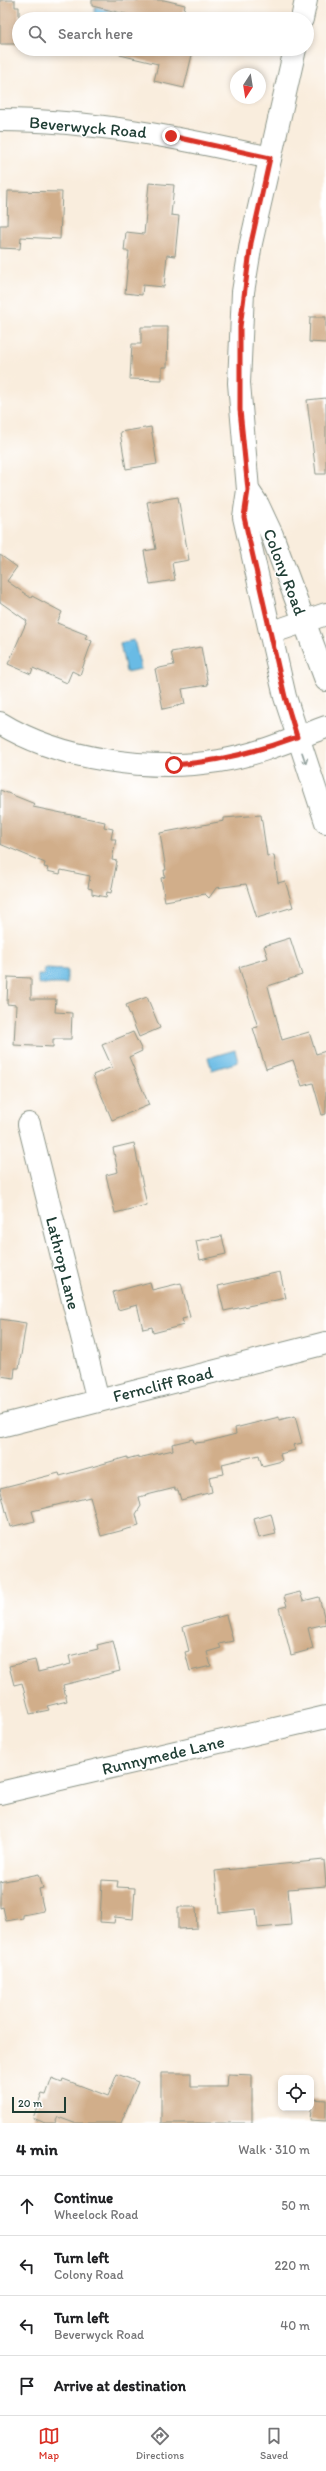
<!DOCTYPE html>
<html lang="en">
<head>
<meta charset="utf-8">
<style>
	:root { --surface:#fff; --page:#f6f6f6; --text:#202124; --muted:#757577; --line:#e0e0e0; --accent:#d93025 }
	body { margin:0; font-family:Itim,sans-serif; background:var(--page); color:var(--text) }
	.controls { position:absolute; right:12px; bottom:12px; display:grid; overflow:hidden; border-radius:8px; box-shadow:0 2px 6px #0003 }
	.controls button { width:36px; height:36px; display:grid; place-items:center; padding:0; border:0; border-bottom:1px solid var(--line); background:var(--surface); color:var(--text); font:20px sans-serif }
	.compass { position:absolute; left:230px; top:68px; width:36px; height:36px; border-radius:50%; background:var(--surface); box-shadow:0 2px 6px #0003; rotate:192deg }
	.scale { position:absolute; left:12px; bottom:10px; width:54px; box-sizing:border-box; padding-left:4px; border:2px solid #1f3d34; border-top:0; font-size:11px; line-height:14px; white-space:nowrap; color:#1f3d34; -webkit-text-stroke:3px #fff; paint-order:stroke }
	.stop { position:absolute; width:12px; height:12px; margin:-9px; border:3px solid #d93025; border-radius:50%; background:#fff }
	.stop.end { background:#d93025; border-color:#fff; box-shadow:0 1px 4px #0008 }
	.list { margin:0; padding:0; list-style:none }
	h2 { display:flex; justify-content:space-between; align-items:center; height:52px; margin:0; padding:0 16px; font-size:17px }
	h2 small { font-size:13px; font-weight:400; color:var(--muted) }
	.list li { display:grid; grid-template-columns:26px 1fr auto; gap:12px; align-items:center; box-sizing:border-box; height:60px; padding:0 16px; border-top:1px solid var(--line) }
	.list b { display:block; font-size:15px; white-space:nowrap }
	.list p { margin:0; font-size:13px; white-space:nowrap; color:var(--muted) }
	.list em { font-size:13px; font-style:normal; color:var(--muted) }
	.icon { flex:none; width:22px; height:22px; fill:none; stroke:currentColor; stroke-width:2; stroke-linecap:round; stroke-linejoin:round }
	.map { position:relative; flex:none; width:326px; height:2123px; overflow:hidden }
	.search { position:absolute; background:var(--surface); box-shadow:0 2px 6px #0003; left:12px; right:12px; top:12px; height:44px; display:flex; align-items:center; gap:10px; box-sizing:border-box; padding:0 14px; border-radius:22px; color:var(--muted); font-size:15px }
	.sheet { height:292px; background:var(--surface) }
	nav { display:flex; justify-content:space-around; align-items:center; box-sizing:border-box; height:56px; border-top:1px solid var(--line); background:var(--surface); font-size:11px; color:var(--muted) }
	nav a { display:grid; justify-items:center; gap:2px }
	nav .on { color:var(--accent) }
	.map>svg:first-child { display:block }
	.water { fill:#69bbe5; stroke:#447c8c }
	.building { fill:#d1ae8a }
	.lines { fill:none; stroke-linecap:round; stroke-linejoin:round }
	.minor-casing { stroke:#8c9588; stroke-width:24 }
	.major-casing { stroke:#8c9588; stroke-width:24 }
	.minor { stroke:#fff; stroke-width:22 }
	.major { stroke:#fff; stroke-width:22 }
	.oneway { stroke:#8f9e9a }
	.route { stroke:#d93025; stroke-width:5 }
	.labels { text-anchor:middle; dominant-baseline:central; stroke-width:3; stroke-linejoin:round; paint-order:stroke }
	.street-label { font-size:17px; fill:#1f3d34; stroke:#fff }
</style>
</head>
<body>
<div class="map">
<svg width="326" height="2123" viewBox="0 0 326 2123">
	<rect width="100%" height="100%" fill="#fff"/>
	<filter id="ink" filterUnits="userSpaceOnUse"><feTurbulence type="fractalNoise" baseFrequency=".025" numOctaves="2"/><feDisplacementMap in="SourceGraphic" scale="8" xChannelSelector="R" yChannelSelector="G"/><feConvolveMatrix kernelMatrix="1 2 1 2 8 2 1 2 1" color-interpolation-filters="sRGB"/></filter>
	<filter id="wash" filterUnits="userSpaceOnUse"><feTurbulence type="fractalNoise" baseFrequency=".012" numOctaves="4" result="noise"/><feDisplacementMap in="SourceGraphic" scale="16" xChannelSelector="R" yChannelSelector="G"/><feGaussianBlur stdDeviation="0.9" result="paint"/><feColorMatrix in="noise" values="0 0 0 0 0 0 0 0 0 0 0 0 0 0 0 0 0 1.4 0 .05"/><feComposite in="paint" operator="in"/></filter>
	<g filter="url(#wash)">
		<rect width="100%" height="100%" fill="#f9eddd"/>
		<g class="water">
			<path d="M97,0L110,3L107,19H93Z"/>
			<path d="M134,640L141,669L126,672L120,643Z"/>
			<path d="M44,969L67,970V984H38V975H44Z"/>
			<path d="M235,1050L238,1062L212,1070L208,1058Z"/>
		</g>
		<g id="blocks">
			<g class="building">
				<path d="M0,0H15V7H19V44H0Z"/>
				<path d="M92,0H164L185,5L182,19H134V16L92,6Z"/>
				<path d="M121,49H164L192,55L184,88L154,81L158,64L120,55Z"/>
				<path d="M149,183L174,185L171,215L179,216L175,256L167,255L164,287L143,285L142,295L125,293L129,251H124L126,232L144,234Z"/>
				<path d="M8,191L62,192L60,239L21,237L20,249L0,248V225H7Z"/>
				<path d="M310,317H326V343L309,342Z"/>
				<path d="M141,327H168L167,367H162V380L130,379L132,344H141Z"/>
				<path d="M326,398V474H316L307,400Z"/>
				<path d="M151,427L157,464L126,469L120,432Z"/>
				<path d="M178,497L189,560L172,563L175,580L150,584L144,551L156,549L147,502Z"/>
				<path d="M0,555L17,567L7,581L31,598L32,596L62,612L57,623L87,635L85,638L92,641L80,675L72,671L67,683L33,668L31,674L8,664L27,621L0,602Z"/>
				<path d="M201,647L208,685L182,689L185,704L163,709L155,669L174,665L171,652Z"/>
				<path d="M0,790L35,804L33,807L105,822L104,827L113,829L111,839H116L112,860L117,861L111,893L107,892L106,897L92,894V889L88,888L90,876L61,870L60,874L47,871L48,868L44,867L45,863L0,844Z"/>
				<path d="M261,815L267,856L274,855L278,883L285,881L293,907L257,918L246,884L216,888L209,898L205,894L165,901L161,878L165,877L164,870H166L160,833L224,821V818Z"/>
				<path d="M290,938L302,975L268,986L282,1040L309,1032L316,1054L326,1051V1114L322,1115L313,1083L302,1086L293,1060L266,1069L253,1028L258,1027L239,967L268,958L264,946Z"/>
				<path d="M8,977L31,978V999H56L55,1012L72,1013L71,1039H53V1047L14,1045L16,1005L7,1004Z"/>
				<path d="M147,997L160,1028L139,1037L126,1005Z"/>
				<path d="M133,1032L142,1051L129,1057L149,1105L112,1120L93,1075L112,1067L102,1045Z"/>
				<path d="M134,1143L147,1205L115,1213L106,1175L118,1172L113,1148Z"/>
				<path d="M222,1236L226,1254L200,1260L196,1241Z"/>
				<path d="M280,1272L286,1298L224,1311L218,1286Z"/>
				<path d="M150,1282L152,1290L181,1283L190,1317L182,1319L184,1325L153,1333L152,1327L143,1329L137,1305L118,1310L113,1292Z"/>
				<path d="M0,1319L26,1323L19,1368H15L14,1378L0,1376Z"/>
				<path d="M295,1416L302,1443L293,1445L295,1450L280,1454L282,1461L262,1466L259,1455L222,1464L224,1474L209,1477L212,1492L181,1500L178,1490H175V1488L139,1497L141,1506L136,1514L139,1526L101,1536L90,1497L32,1511L35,1521L10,1527L0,1488L59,1473L60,1476L127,1457V1459L138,1456V1458L173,1450L172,1444L193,1439L194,1443L205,1442L236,1434L235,1428L279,1417V1420Z"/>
				<path d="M271,1514L276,1534L259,1538L254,1519Z"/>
				<path d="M300,1592L303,1601L319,1597L326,1624L308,1628L313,1649L291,1655L279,1608L287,1606L284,1596Z"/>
				<path d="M226,1615L233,1641L219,1644L221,1648L207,1652L211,1666L190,1671L185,1652L189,1651L183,1627Z"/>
				<path d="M113,1641L120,1671L63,1685L67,1701L47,1706L49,1710L30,1714L22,1683L14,1685L9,1666L35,1660L38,1672L71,1664L69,1656L98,1649L97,1645Z"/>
				<path d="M324,1860L326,1886L288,1889L291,1925L258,1928L256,1909L219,1913L215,1871Z"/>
				<path d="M39,1874L43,1888L39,1889L44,1911L23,1915V1918L6,1921L3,1907L0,1908V1882Z"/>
				<path d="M102,1880L118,1881L117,1887L135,1888L133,1919L115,1917L114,1923L100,1922Z"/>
				<path d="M178,1907H196L197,1928L178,1929Z"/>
				<path d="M161,2073H191V2087H227L228,2074L252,2075V2123H161Z"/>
				<path d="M117,2074L138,2082L121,2123H74L58,2117L55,2123H45L33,2118L42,2094L46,2095L52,2078L62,2082L63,2079L108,2096Z"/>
				<path d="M312,2099L326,2100V2121L310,2120Z"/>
			</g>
		</g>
	</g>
	<g filter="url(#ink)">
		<use href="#blocks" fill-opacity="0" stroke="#8c9588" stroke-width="1"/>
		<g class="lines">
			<defs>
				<g id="minor">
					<path d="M302,19L306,0"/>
					<path d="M295,49L251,243L243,292L239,383L248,490L244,517L285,697L326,822"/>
					<path d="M0,120C91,120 181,138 270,158"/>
					<path d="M248,490L258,505L272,535L326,680"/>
					<path d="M270,633L326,614"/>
					<path d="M0,723C60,760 150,772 219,761C256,755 291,740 326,727"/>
					<path d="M29,1124L98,1401"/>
					<path d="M0,1426L326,1343"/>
				</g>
				<path id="major" d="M0,1793L326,1717"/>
			</defs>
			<use href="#minor" class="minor-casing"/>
			<use href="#major" class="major-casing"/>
			<use href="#minor" class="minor"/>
			<use href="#major" class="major"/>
		</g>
		<defs><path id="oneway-shaft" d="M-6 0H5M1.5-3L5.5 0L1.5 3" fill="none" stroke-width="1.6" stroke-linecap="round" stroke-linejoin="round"/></defs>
		<use class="oneway" href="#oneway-shaft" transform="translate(304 758) rotate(71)"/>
	</g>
	<g class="lines" filter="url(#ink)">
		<path class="route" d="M171,136L270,158L251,243L240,327V410L248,490L244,517L285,697L297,737C256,752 218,762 174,765"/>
	</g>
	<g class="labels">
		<g class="street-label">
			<text transform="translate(88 127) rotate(5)">Beverwyck Road</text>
			<text transform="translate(285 572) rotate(69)">Colony Road</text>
			<text transform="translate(63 1263) rotate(76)">Lathrop Lane</text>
			<text transform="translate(163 1384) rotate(-14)">Ferncliff Road</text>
			<text transform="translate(163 1755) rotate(-13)">Runnymede Lane</text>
		</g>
	</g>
</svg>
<div class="controls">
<button><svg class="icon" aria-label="locate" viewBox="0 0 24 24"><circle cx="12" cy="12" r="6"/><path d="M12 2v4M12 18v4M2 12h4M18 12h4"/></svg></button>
</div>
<svg class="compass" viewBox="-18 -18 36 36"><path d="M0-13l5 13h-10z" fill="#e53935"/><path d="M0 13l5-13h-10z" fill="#757577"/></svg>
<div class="scale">20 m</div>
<div class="stop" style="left:174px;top:765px"></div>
<div class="stop end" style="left:171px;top:136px"></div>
<div class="search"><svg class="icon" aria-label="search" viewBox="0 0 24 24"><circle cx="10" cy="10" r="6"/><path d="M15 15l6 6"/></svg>Search here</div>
</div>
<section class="sheet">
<h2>4 min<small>Walk · 310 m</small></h2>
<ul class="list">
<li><svg class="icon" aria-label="ahead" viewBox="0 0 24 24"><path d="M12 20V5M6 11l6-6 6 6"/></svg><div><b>Continue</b><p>Wheelock Road</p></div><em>50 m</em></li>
<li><svg class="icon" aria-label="left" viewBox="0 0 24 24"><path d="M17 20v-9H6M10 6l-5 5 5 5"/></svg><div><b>Turn left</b><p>Colony Road</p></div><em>220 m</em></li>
<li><svg class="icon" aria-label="left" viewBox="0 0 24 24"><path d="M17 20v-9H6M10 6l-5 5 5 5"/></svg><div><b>Turn left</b><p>Beverwyck Road</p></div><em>40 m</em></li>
<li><svg class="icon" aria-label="arrive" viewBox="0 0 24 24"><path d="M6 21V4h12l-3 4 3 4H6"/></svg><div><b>Arrive at destination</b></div></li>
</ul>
</section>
<nav>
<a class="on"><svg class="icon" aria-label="map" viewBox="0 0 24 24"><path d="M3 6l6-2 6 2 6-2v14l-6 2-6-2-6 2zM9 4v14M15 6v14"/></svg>Map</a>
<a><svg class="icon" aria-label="directions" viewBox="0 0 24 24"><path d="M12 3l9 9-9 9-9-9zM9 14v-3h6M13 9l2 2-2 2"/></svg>Directions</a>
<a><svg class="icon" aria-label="saved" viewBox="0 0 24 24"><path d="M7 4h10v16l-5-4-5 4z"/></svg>Saved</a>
</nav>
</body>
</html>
